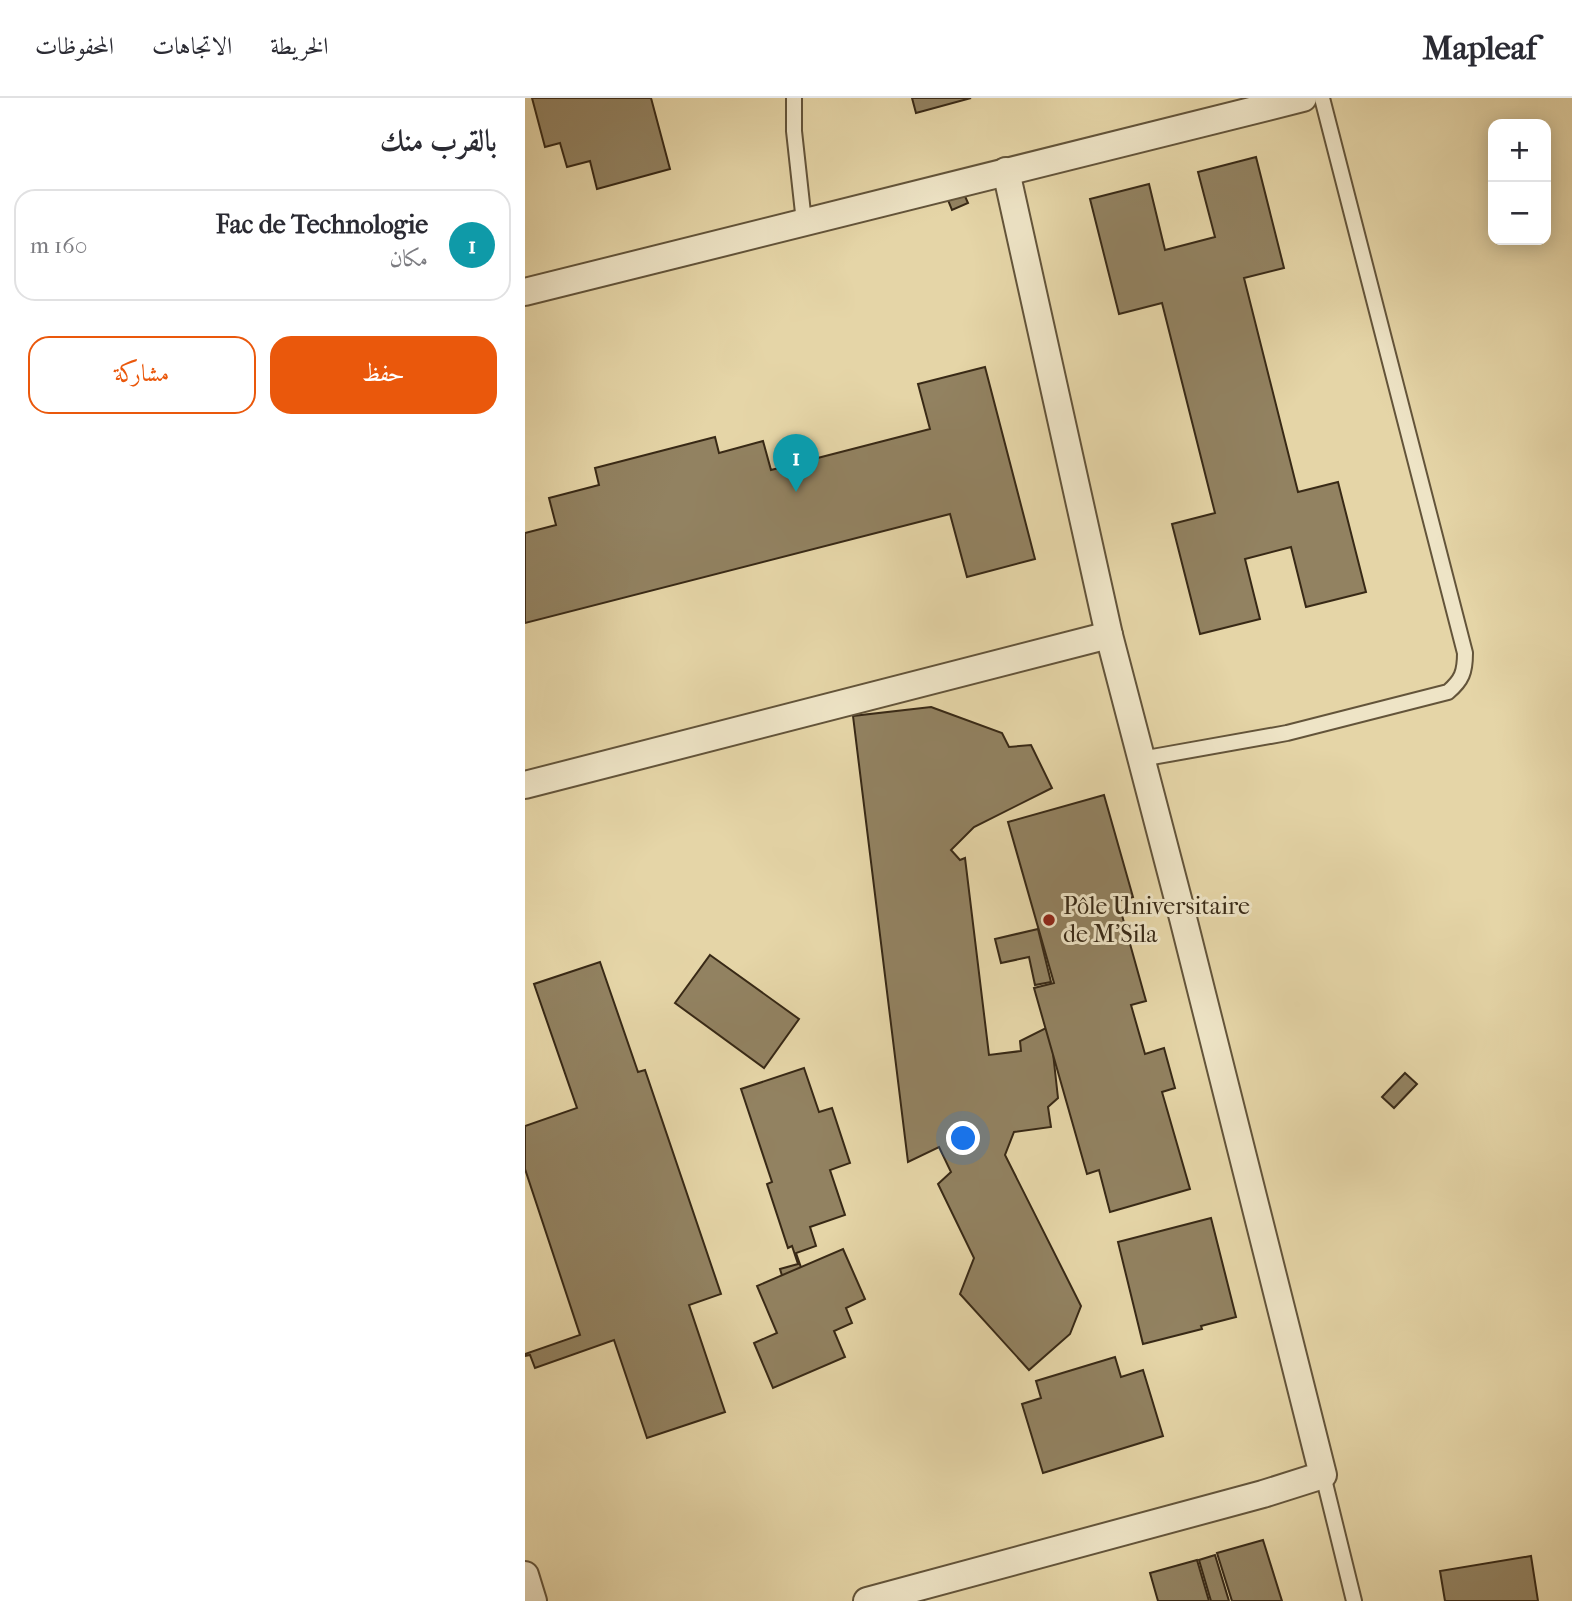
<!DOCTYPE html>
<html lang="ar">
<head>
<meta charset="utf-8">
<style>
	:root { --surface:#fff; --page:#f2f2f3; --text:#2b2b33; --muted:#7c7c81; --line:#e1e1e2; --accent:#ea580c }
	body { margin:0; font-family:"IM FELL French Canon",Amiri,serif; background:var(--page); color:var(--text); direction:rtl }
	.controls { position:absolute; right:21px; top:21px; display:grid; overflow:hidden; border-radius:14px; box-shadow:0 4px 18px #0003 }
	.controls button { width:63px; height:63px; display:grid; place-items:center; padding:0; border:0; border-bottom:2px solid var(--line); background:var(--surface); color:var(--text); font:35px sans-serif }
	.you { position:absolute; left:439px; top:1041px; width:24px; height:24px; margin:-18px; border:5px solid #fff; border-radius:50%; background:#1a73e8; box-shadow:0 0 0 10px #1a73e833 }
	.badge { display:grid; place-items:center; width:46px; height:46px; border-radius:50%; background:var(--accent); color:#fff; font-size:23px; font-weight:700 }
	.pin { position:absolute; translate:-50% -58px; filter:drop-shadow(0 2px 4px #0008) }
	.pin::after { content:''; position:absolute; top:37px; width:24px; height:21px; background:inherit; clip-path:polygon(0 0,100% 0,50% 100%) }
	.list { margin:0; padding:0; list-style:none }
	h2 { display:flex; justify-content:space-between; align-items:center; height:91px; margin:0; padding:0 28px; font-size:30px }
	h2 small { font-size:23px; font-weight:400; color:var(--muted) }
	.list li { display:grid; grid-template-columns:46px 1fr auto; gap:21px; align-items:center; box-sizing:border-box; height:112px; margin:0 14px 14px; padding:0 14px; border:2px solid var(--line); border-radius:21px }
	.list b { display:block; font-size:26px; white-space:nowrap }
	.list p { margin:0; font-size:23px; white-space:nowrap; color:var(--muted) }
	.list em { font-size:23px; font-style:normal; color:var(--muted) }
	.actions { display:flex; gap:14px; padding:21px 28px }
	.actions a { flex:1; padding:16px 0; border:2px solid var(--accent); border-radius:21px; text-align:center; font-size:24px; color:var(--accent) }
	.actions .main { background:var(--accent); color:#fff }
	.map { position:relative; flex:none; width:1047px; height:1503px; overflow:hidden; direction:ltr }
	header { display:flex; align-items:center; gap:42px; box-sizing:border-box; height:98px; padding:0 35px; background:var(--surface); border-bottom:2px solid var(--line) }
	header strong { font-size:33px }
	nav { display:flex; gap:38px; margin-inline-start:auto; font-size:24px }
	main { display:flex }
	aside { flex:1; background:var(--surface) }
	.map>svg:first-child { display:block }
	.building { fill:#928261; stroke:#382916; stroke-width:2 }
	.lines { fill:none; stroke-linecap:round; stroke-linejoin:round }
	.service-casing { stroke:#63543a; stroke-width:18 }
	.minor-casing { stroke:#63543a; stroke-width:30 }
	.service { stroke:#eee4c6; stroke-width:14 }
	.minor { stroke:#eee4c6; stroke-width:26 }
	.poi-dot { fill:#8f2418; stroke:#eee4c6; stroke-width:2.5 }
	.labels { text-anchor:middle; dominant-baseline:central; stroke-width:6; stroke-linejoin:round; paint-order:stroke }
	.poi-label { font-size:24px; fill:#382916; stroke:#eee4c6; text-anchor:start }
</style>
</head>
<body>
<header>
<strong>Mapleaf</strong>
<nav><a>الخريطة</a><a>الاتجاهات</a><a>المحفوظات</a></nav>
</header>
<main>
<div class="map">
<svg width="1047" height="1503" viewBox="0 0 1047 1503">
	<rect width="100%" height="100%" fill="#e5d5a7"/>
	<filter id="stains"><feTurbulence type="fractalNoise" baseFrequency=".00286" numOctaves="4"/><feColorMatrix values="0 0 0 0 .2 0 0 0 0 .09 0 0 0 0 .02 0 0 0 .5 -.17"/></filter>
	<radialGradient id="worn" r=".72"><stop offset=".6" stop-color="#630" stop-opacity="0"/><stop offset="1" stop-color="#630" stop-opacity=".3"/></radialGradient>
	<g class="building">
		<path d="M7,0H126L145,71L72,91L65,63L42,69L35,45L20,49Z"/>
		<path d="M387,0H446L391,15Z"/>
		<path d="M731,59L759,170L719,180L773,394L813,384L841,494L781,509L766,449L720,461L735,521L675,536L647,426L690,415L637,205L594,216L565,101L624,86L640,152L690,139L673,74Z"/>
		<path d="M439,96L443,105L427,112L423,102Z"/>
		<path d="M460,269L510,461L442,479L425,416L0,525V435L31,427L24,400L74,387L70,370L190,339L194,355L238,343L246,372L405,331L393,286Z"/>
		<path d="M406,609L477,635L484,649L506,647L527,690L449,729L426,752L435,762L440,760L464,957L496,953L495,943L525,928L533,1000L523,1009L526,1029L489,1034L480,1057L556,1208L545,1236L504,1272L435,1196L449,1160L413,1086L426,1074L414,1049L383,1064L328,618Z"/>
		<path d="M579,697L608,799L593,803L621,903L606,907L620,956L639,950L650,990L637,994L665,1091L585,1114L574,1072L562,1076L509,890L529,885L483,724Z"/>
		<path d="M513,831L526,884L510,887L504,859L476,865L470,841Z"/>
		<path d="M185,857L274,921L239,970L150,905Z"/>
		<path d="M75,864L113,974L120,972L196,1196L164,1207L200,1314L122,1340L89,1242L10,1270L5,1257L0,1258V1256L55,1237L0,1071V1028L52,1010L9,886Z"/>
		<path d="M279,970L294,1014L307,1010L325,1065L305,1072L320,1117L285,1129L291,1148L271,1155L279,1178L259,1184L255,1171L273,1166L267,1148L263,1150L242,1086L247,1084L216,991Z"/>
		<path d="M880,975L892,986L869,1010L857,999Z"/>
		<path d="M686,1120L711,1219L676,1228L677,1231L618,1246L593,1144Z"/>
		<path d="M318,1151L340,1201L321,1210L327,1225L309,1233L320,1259L248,1290L229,1245L252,1235L232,1188Z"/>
		<path d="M590,1259L596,1279L618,1272L638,1338L518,1375L497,1306L516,1300L511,1283Z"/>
		<path d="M738,1442L757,1503H707L692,1455Z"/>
		<path d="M690,1457L704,1503H686L674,1462Z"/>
		<path d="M1006,1458L1013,1503H920L915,1473Z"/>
		<path d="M672,1462L684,1503H633L625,1475Z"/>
	</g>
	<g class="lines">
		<defs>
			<g id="service">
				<path d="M269,0V33L279,124"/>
				<path d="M616,661L762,635L923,594C937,582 940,574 940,555L797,0"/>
				<path d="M798,1377L829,1503"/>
			</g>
			<g id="minor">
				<path d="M0,194L778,0"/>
				<path d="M0,687L584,537"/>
				<path d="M0,1477L8,1503"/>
				<path d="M342,1503L738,1396L798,1377L658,820L584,537L481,73"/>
			</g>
		</defs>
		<use href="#service" class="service-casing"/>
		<use href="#minor" class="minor-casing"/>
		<use href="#service" class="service"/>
		<use href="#minor" class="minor"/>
	</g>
	<circle class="poi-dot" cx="524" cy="822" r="7"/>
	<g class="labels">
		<g class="poi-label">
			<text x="538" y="808">Pôle Universitaire<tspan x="538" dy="28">de M'Sila</tspan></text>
		</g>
	</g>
	<rect width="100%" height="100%" filter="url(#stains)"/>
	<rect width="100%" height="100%" fill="url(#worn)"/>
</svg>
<div class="controls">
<button>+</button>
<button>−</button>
</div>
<div class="you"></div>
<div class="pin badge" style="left:271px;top:394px;background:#0f9aa8">1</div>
</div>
<aside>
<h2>بالقرب منك<small></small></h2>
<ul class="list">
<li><span class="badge" style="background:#0f9aa8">1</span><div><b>Fac de Technologie</b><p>مكان</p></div><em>160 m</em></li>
</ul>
<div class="actions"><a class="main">حفظ</a><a>مشاركة</a></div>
</aside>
</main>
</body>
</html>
